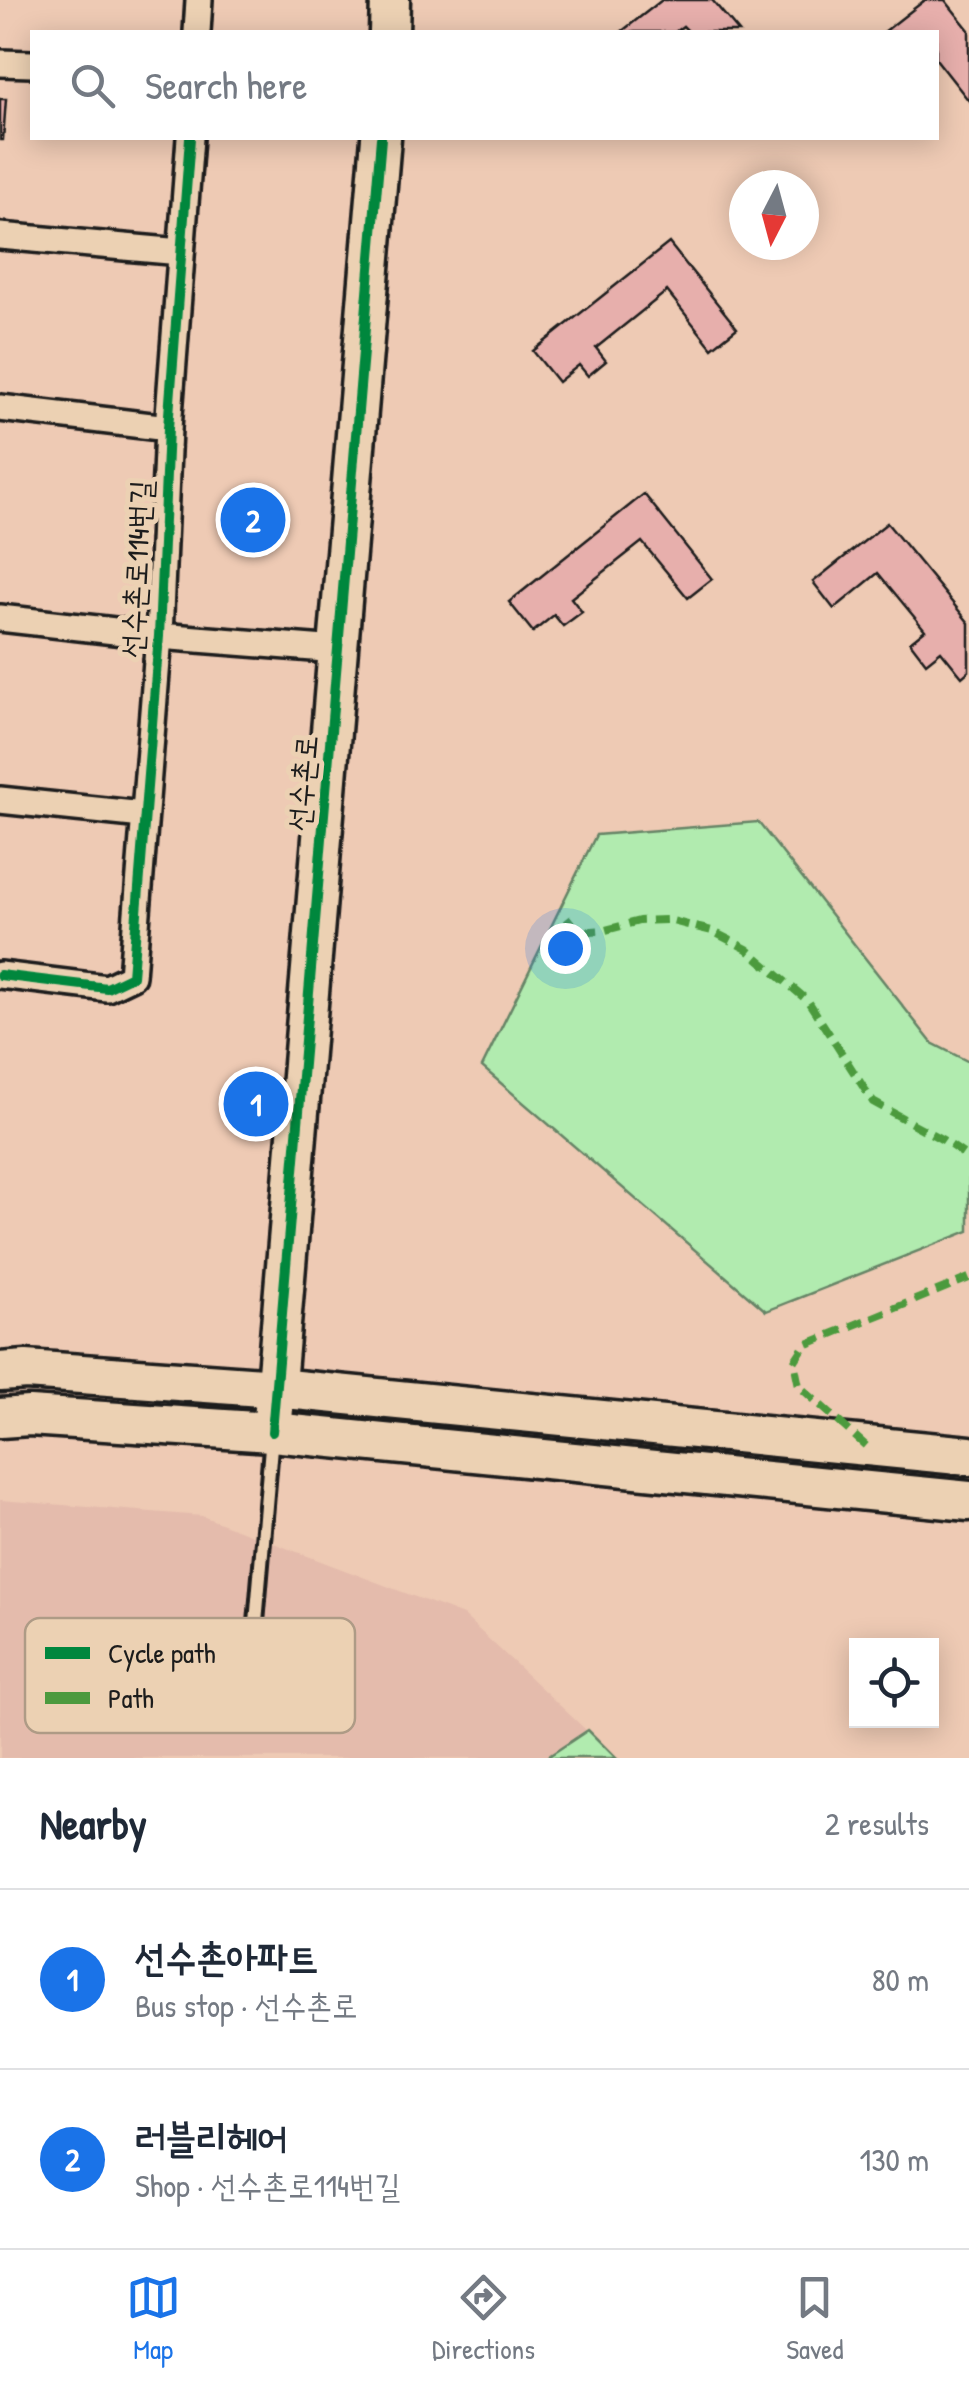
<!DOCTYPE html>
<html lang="en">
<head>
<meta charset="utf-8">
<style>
	:root { --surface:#fff; --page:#f2f2f3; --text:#1f2937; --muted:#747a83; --line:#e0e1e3; --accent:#1a73e8 }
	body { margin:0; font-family:"Patrick Hand","Poor Story",sans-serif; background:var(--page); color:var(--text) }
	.controls { position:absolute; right:30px; bottom:30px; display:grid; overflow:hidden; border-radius:0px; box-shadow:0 5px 25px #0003 }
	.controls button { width:90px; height:90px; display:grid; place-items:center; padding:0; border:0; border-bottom:2px solid var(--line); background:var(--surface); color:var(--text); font:50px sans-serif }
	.compass { position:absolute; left:729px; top:170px; width:90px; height:90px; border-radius:50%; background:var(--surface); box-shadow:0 5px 25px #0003; rotate:186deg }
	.you { position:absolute; left:565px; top:948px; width:35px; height:35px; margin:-25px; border:8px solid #fff; border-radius:50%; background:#1a73e8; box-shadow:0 0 0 15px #1a73e833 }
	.badge { display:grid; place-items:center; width:65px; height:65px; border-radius:50%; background:var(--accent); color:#fff; font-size:32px; font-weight:700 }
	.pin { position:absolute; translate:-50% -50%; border:5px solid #fff; box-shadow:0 2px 10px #0006 }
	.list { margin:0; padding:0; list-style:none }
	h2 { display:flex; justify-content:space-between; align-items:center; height:130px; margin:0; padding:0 40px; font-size:42px }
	h2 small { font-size:32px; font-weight:400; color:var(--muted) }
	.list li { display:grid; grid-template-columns:65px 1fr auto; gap:30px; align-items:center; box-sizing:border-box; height:180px; padding:0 40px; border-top:2px solid var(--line) }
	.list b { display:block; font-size:38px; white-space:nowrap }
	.list p { margin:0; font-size:32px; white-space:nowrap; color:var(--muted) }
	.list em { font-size:32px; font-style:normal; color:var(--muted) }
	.icon { flex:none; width:55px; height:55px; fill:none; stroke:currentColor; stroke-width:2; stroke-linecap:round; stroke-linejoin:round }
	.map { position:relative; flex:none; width:969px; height:1758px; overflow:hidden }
	.search { position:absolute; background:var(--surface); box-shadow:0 5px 25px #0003; left:30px; right:30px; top:30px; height:110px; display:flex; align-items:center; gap:25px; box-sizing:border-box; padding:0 35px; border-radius:0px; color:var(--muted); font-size:38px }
	.sheet { height:490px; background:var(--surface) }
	nav { display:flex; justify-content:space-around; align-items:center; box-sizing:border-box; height:140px; border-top:2px solid var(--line); background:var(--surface); font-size:28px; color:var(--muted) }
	nav a { display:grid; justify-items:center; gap:5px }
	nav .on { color:var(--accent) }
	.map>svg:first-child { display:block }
	.built { fill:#e4bbac }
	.green { fill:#b1ebaf; stroke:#668466; stroke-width:2.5 }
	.building { fill:#e7afac; stroke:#1c1c1c; stroke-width:2.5 }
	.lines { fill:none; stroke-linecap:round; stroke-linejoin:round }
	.lane-casing { stroke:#1c1c1c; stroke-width:20 }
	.street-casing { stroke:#1c1c1c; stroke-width:32 }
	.secondary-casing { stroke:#1c1c1c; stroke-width:45 }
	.lane { stroke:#ecd1b3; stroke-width:12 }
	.street { stroke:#ecd1b3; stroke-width:25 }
	.secondary { stroke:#ecd1b3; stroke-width:38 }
	.quiet { stroke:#4c9a3e; stroke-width:8; stroke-dasharray:15 8; stroke-linecap:butt }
	.cycleway-casing { stroke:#ecd1b3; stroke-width:16 }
	.cycleway { stroke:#00873e; stroke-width:10 }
	.labels { text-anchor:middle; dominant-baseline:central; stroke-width:10; stroke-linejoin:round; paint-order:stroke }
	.street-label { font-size:30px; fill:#1c1c1c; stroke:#ecd1b3 }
	.key { fill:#ecd1b3; stroke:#ae9b86; stroke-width:2.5 }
	.key-label { font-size:28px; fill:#1c1c1c }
</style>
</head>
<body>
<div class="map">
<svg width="969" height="1758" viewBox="0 0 969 1758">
	<rect width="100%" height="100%" fill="#eecab4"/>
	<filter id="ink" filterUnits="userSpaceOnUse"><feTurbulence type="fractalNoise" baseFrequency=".01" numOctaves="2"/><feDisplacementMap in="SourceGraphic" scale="20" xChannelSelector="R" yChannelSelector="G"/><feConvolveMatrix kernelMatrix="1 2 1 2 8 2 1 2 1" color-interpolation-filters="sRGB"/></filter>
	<g filter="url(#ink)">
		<path class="built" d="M0,1500L202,1516L463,1615L616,1758H0Z"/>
		<g class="green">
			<path d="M758,822L932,1043L969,1062V1231L766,1311L482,1067L596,835Z"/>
			<path d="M588,1730L616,1758H546Z"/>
		</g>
		<g class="building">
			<path d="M662,0H712L739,32H689L683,26L675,32H621Z"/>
			<path d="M925,0H945L969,30V101L936,59V32H884Z"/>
			<path d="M0,99H6L3,140H0Z"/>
			<path d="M669,243L737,328L712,348L667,291L596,348L606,361L588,376L579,365L558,382L533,351Z"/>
			<path d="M644,494L712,579L688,598L642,542L571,598L582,612L563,626L554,615L533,632L509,602Z"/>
			<path d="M887,523L969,623V671L962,677L941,651L926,663L910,642L925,630L878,573L834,609L813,582Z"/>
		</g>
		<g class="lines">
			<defs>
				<path id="lane" d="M248,1717L272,1435"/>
				<g id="street">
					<path d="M197,32L199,0"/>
					<path d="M0,63L32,64"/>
					<path d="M0,236L181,252"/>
					<path d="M0,408L168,428"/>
					<path d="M0,618L159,636L338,650"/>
					<path d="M0,800L143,815"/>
					<path d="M0,975L107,988L132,976L159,636L168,428L190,138"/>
				</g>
				<g id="secondary">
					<path d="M389,32L390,0"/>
					<path d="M0,1372L26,1370L276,1388L969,1456"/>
					<path d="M0,1418L29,1416L272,1432L969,1501"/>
					<path d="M272,1432L381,138"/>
				</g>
			</defs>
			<use href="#lane" class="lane-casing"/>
			<use href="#street" class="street-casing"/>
			<use href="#secondary" class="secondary-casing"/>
			<use href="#lane" class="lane"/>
			<use href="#street" class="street"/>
			<use href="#secondary" class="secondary"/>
			<g class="quiet">
				<path d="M567,918L578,932L606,930L639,921L668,920L712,931L747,949L808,1001L873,1102L943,1140L969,1158"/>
				<path d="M866,1446L799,1386L794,1362L805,1345L969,1278"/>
			</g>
			<defs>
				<g id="cycleway">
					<path d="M0,975L107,988L132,976L159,636L168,428L190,138"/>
					<path d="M272,1432L381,138"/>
				</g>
			</defs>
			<use href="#cycleway" class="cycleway-casing"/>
			<use href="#cycleway" class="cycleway"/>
		</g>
	</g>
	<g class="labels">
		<g class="street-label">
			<text transform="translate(136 569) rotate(-87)">선수촌로114번길</text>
			<text transform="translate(302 783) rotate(-85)">선수촌로</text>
		</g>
	</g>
	<rect x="25" y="1618" width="330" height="115" rx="15" class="key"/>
	<rect x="45" y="1647" width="45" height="12" fill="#00873e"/>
	<rect x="45" y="1692" width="45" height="12" fill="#4c9a3e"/>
	<g class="key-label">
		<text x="108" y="1663">Cycle path</text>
		<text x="108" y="1708">Path</text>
	</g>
</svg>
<div class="controls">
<button><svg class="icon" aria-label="locate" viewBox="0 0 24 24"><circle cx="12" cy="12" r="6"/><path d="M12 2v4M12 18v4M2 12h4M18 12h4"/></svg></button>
</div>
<svg class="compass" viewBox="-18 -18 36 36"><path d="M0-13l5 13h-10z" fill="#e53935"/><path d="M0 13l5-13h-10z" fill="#747a83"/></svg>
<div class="you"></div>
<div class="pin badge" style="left:256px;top:1104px">1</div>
<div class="pin badge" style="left:253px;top:520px">2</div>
<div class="search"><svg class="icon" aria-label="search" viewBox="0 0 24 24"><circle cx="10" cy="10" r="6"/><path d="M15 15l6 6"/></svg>Search here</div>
</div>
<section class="sheet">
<h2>Nearby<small>2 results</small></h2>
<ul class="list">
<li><span class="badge">1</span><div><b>선수촌아파트</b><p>Bus stop · 선수촌로</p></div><em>80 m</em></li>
<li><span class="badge">2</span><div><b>러블리헤어</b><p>Shop · 선수촌로114번길</p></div><em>130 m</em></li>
</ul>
</section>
<nav>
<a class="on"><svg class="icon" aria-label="map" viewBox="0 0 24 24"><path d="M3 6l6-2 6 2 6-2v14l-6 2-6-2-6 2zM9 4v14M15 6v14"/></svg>Map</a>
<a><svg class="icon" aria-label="directions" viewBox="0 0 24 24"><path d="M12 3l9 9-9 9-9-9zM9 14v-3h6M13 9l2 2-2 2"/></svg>Directions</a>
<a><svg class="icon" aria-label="saved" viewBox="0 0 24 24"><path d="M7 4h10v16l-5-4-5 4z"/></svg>Saved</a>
</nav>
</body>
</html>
